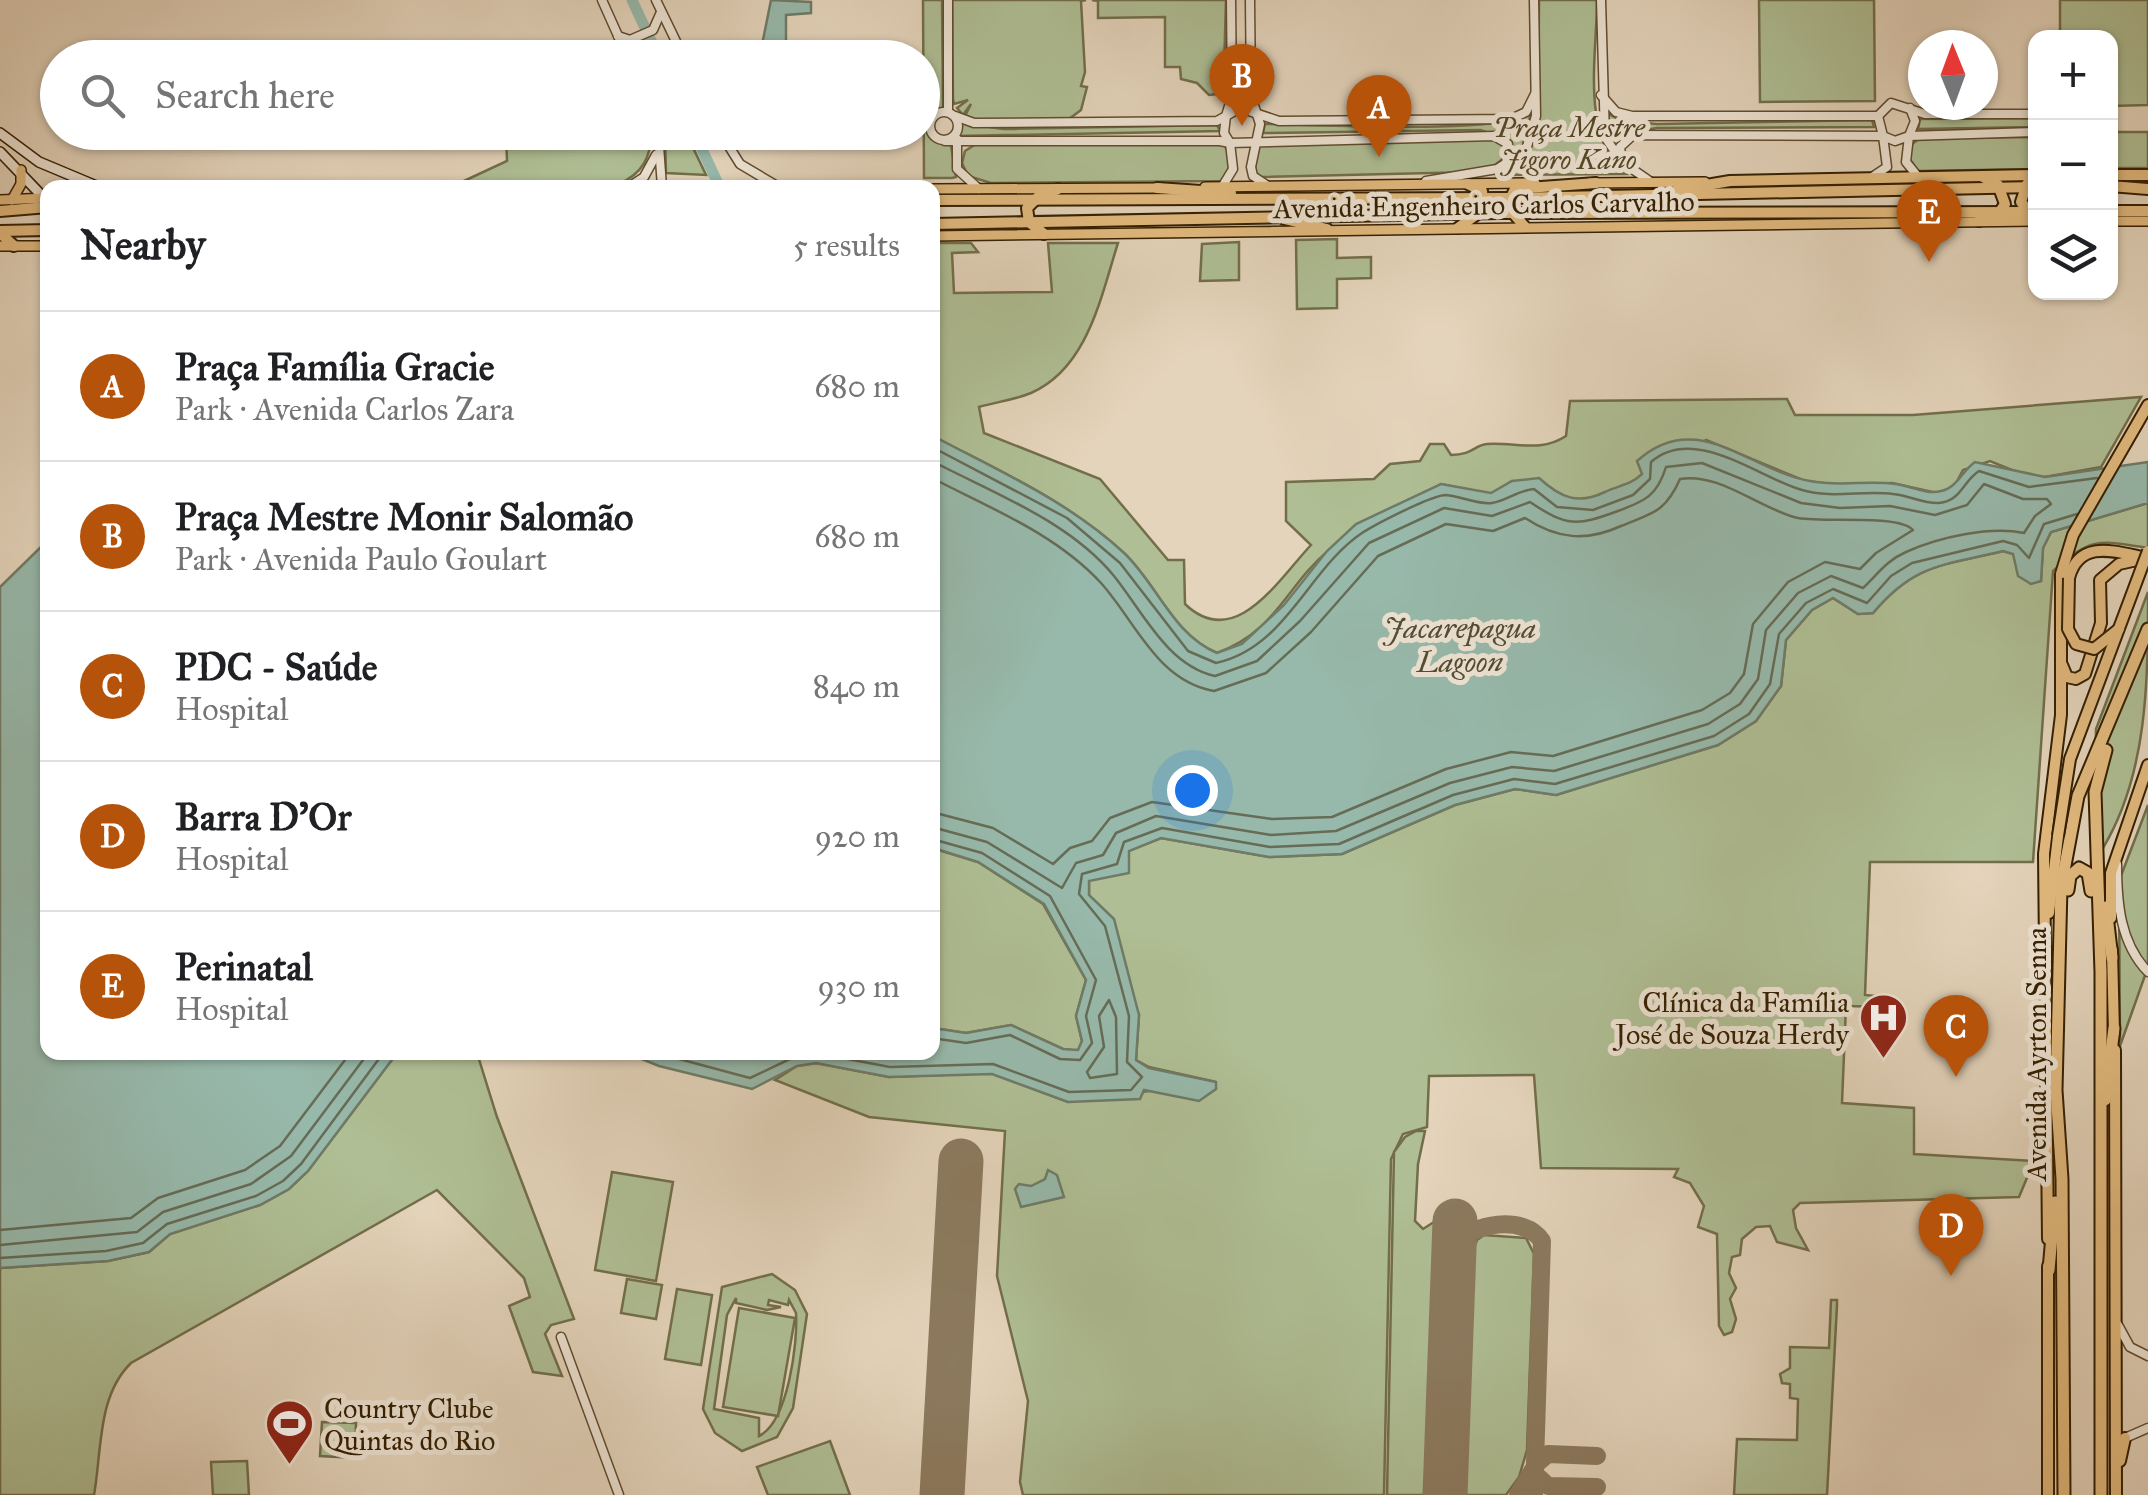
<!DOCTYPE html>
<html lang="en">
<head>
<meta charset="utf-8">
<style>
	:root { --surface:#fff; --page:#f2f2f2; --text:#202124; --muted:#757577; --line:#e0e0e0; --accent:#b45309 }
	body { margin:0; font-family:"IM FELL Great Primer",serif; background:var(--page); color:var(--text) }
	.controls { position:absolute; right:30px; top:30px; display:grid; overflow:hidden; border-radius:20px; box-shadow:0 2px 8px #0004 }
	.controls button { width:90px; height:90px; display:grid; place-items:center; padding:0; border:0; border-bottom:2px solid var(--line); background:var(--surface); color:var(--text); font:50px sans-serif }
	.compass { position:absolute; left:1908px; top:30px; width:90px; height:90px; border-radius:50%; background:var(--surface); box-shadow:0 2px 8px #0004; rotate:359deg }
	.you { position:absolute; left:1192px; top:790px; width:35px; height:35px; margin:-25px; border:8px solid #fff; border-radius:50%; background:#1a73e8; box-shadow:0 0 0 15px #1a73e833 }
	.badge { display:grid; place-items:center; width:65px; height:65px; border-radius:50%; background:var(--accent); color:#fff; font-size:32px; font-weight:700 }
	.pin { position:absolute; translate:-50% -82px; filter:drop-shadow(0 2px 5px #0008) }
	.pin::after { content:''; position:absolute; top:52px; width:35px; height:30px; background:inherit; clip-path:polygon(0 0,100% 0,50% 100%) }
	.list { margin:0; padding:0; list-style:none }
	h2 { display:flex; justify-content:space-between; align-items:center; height:130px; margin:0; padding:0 40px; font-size:42px }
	h2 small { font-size:32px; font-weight:400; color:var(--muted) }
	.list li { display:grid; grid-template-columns:65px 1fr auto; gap:30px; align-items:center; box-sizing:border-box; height:150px; padding:0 40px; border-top:2px solid var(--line) }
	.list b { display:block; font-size:38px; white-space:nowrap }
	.list p { margin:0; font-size:32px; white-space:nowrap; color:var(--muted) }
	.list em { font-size:32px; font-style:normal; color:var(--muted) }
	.icon { flex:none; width:55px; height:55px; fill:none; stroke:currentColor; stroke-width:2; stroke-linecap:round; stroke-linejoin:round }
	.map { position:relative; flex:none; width:2148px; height:1495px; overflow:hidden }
	.search { position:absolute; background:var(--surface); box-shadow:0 2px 8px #0004; left:40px; top:40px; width:900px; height:110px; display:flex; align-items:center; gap:25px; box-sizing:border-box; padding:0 35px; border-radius:55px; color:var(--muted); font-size:38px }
	.panel { position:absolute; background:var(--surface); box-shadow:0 2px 8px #0004; left:40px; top:180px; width:900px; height:880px; border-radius:20px }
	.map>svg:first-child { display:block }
	.green { fill:#afbe94; stroke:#726e4a; stroke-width:2.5; fill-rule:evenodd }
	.water { fill:#97b9ab; stroke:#6f7b67; stroke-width:2.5 }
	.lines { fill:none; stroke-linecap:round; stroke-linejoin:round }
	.shore { stroke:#666c56; stroke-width:2.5 }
	.river { stroke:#97b9ab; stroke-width:11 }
	.taxiway { stroke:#8c7a5e; stroke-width:18 }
	.runway { stroke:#8c7a5e; stroke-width:45 }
	.tertiary-casing { stroke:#604c30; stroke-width:11 }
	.secondary-casing { stroke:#341f01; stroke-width:12 }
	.primary-casing { stroke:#341f01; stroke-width:12 }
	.trunk-casing { stroke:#341f01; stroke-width:14 }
	.motorway-casing { stroke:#341f01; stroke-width:15 }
	.tertiary { stroke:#ede3d3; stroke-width:8 }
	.secondary { stroke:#ede3d3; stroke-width:9 }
	.primary { stroke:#e2ba7e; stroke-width:9 }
	.trunk { stroke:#e2ba7e; stroke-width:10 }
	.motorway { stroke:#e2ba7e; stroke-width:11 }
	.trunk-bridge-casing { stroke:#341f01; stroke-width:14; stroke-linecap:butt }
	.trunk-bridge { stroke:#e2ba7e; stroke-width:10 }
	.labels { text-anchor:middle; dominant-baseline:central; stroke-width:10; stroke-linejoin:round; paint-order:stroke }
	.park-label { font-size:28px; font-style:italic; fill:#534726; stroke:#ede3d3 }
	.street-label { font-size:28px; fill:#341f01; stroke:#ede3d3 }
	.poi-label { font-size:28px; fill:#341f01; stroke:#ede3d3; text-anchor:end }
	.water-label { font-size:30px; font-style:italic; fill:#524d34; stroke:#ede3d3 }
</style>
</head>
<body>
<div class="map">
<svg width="2148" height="1495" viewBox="0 0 2148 1495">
	<rect width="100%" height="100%" fill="#e4d4bb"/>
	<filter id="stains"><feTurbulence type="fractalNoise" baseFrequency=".002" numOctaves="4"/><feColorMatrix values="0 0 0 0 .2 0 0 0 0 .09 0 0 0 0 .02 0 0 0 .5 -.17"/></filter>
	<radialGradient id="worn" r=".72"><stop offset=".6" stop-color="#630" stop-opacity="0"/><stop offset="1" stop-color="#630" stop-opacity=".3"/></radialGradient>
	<g class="green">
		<path d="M923,0H942L943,109L931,116L925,127L931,139L951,145L956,177L952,178H924Z"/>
		<path d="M952,0H1086L1081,1L1085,72L1081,86L1087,87L1081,110L1069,119L977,120L965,116L971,104L963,115L957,108L968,100L954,104L953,99Z"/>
		<path d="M1092,0H1226L1224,70L1216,79L1227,83V93L1209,95L1197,83L1181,79L1180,67H1165V17L1098,18V1Z"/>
		<path d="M1539,0H1597C1597,55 1580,136 1626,174L1498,175L1525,157L1538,134Z"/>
		<path d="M1759,0H1874L1875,101L1760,102Z"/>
		<path d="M2060,0H2148V105L2111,106L2110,38L2060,37Z"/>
		<path d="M1531,113L1522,149L1514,155L1507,138L1480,130L1263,133L1265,124C1308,124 1508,135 1531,113Z"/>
		<path d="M1607,113L1622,121L1657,124L1872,120L1874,127L1657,128L1627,133L1615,148Z"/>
		<path d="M2035,118V127L1918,129L1920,119Z"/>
		<path d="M962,123L1003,129L1217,125L1220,131L958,136Z"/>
		<rect x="2111" y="132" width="37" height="36"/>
		<path d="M558,133H652C650,158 643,173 619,184L451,187L507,161L506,133H546L550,137Z"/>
		<path d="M665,133H686L706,175L666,173Z"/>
		<path d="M2035,137V169L1918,171L1909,158L1912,144L1920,138Z"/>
		<path d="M1493,139L1502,143L1504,158L1491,168L1475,172L1260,177L1255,171L1258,145Z"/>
		<path d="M1215,142L1225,146C1232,160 1231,170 1221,181L991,183L968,176L962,163L965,151L976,144Z"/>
		<path d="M1337,239V258L1371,257V278L1337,279V308L1297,309L1296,240Z"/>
		<path d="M1239,242V280L1200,281L1202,244Z"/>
		<path d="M932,243H971L978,252L952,253L954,293L1052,292L1048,243H1118C1101,296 1088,368 1031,393C1014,400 996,402 979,407L984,433L1100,479L1168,560H1184L1185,604C1235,652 1278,580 1311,545L1286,521V482L1374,479L1390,464L1420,461L1430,444H1444L1451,455C1473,455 1474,445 1487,444C1516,442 1540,453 1566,436L1570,401L1787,399L1795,415H1913L2141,397L2101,467L2045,477H2029L1990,461L1963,470L1954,487L1937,493L1892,483L1840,485L1805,481L1706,440C1681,453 1610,499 1588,500C1562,501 1536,489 1512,481L1491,494L1441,484C1405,505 1360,524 1328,551C1286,586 1277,631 1217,653C1173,635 1157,584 1124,553C1068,501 999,471 933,436Z"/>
		<path d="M2148,503V548C2099,540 2091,537 2053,571L2033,862H1870L1865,995L1884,997L1885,1007L1846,1006L1842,1103L1914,1108V1154L2034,1161L2019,1197L1800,1203L1793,1210L1796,1228L1808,1250L1777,1242L1770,1226L1756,1227L1742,1239L1740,1255L1732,1257L1729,1273L1736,1288L1730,1299L1736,1319L1732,1332L1724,1335L1719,1326L1717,1234L1698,1227L1704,1206L1690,1183L1674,1177L1678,1169L1541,1168L1534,1075L1429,1076L1427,1127L1403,1134L1391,1159L1384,1495H1023L1020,1482L1028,1401L997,1276L1005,1131L869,1117L775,1080L797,1066L816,1063L889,1077L992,1073L1068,1102L1216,1082L1149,1067L1136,1060L1139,1015L1089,895V881L1128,851L1161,838L1269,857L1342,854L1455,805L1515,789L1556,795L1718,745L1756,721L1781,686L1786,640L1812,610L1833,598L1858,614L1873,613C1915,563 1943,566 2003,551L2013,554L2030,583L2041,581L2043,548L2051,532Z"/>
		<path d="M2148,592C2148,680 2148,773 2103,848L2095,799L2096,729Z"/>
		<path d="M2148,805V967L2120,1046L2119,881Z"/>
		<path d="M932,848L978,862L1043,904L1086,980L1076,1016L1082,1041L1078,1051L1063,1049L1011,1025L966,1033L933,1028Z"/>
		<path d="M397,1053H477L497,1117L574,1319L551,1325L545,1334L562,1376L533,1372L509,1306L530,1297L524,1278L437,1190L131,1363C97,1396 102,1451 94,1495H0V1268L108,1261L149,1252L170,1234L260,1205L289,1189L308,1171Z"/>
		<path d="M1416,1131H1425L1418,1164L1415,1221L1423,1229L1437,1220L1427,1495H1387L1394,1152L1405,1137Z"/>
		<path d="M612,1172L673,1182L656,1281L595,1270Z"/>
		<path d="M1484,1235L1526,1238L1534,1254L1527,1450L1519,1477L1506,1495H1463L1471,1255L1477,1240Z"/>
		<path d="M772,1274L795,1290L807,1314L793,1408L777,1437L742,1451L715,1433L703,1409L722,1287ZM736,1298V1303L767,1310L781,1307L768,1305L769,1300L788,1305L789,1300L796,1313C798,1343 788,1422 759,1436V1418L714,1409L727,1315Z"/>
		<path d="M627,1279L662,1285L656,1319L621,1313Z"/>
		<path d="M677,1289L712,1295L701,1365L665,1359Z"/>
		<path d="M1831,1300H1837V1305L1827,1495H1734L1737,1439L1797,1440L1798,1399L1790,1398V1384L1782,1383L1780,1374L1790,1368V1347L1829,1348Z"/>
		<path d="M739,1308L795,1318L778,1416L723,1407Z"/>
		<path d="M322,1422L356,1423L355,1458L320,1456Z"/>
		<path d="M830,1441L850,1495H768L757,1467Z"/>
		<path d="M247,1461L249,1495H213L211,1462Z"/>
	</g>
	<g class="water">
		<path d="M771,0L811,2V13L786,15V57H749L763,40Z"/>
		<path d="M933,436C999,471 1068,501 1124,553C1157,584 1173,635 1217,653L1242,644L1284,605L1327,551L1356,524L1441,484L1491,493L1512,481L1539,478C1561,498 1578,505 1605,492C1619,485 1629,486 1642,474L1637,461C1697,407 1748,470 1810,481C1839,487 1867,480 1896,484C1910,486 1927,495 1941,491C1957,488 1962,471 1975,462L2045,477L2148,462V503L2051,532L2043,548L2041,581L2031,584L2018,576L2013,554L2003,551C1943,566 1915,563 1873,613L1858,614L1833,598L1812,610L1786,640L1781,686L1756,721L1718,745L1556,795L1515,789L1455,805L1342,854L1269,857L1161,838L1129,851V873L1089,881V895L1114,919L1139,1015L1136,1060L1149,1068L1216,1082V1089L1199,1101L1144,1090L1140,1099L1068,1102L992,1074L889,1077L816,1063L797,1066L752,1089L659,1066L627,1053L932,1052L933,1028L966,1033L1011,1025L1063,1049L1078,1050L1082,1041L1076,1016L1086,980L1044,904L978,862L933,848Z"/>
		<path d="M47,541L48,1052L397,1053L308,1171L289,1189L260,1205L170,1234L149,1252L108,1261L0,1268V587Z"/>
		<path d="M1048,1170L1057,1175L1064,1197L1021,1207L1015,1189L1019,1184L1031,1186L1045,1179Z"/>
	</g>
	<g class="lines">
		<g class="shore">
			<path d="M932,447L1067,518L1120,563L1188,651L1216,663C1286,648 1308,569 1362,533C1376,524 1432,495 1446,495C1461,496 1477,505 1492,503C1507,501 1518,490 1534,489L1557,507L1593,510L1633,495L1650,479L1651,462C1694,424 1759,478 1802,490C1832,499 1863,490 1893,494C1908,495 1924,504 1939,503C1961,501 1963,481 1979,471L2029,487L2097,478"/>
			<path d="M932,461C993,493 1069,521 1114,576C1143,612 1167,665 1215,676L1257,661L1300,621L1369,543L1444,508L1492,516L1530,502C1567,527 1577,526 1618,511C1645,501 1657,496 1666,467L1702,463L1801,503L1840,508L1890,506L1935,515L1967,505L1984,484L2023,499H2047L2051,504L2035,516L2024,533C1990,526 1939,537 1906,552C1887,560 1877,575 1863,588L1831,576L1798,593L1766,630L1758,679L1740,704L1708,724L1554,771L1512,767L1450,783L1336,831L1271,835L1156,816L1116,833L1103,855L1076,863L1062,888L987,842L932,827"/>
			<path d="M932,478C990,508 1056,534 1101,583C1136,622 1157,681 1214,691L1266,673L1311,632L1378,556L1446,524L1493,531L1525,518C1557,539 1586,542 1621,526C1652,513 1665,513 1680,479C1720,472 1759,509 1798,518C1826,523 1898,514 1913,530L1876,553L1860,569L1825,562L1788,582L1753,624L1744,674L1730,693L1702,710L1553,756L1511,752L1446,769L1332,817L1272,819L1152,802L1110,818L1092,841L1070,848L1053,864L993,828L932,812"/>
			<path d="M932,839L982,853L1050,896L1096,980L1086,1016L1092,1043L1080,1060L1060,1059L1010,1035L966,1043L932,1038"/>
			<path d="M1109,1000L1116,1017L1117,1074L1090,1078L1087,1072L1104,1047L1099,1016Z"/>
			<path d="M653,1052L750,1078L794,1057L816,1053L890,1067L993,1064L1069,1092L1131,1090L1142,1077L1127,1062L1129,1016L1105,926L1079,894L1082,874L1117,864L1124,842L1162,828L1270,847L1339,844L1453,795L1514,779L1555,784L1714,736L1749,714L1770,684L1779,634L1806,603L1833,589L1867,603L1891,576L1912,563L2003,541L2017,545L2029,558L2044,524L2077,514"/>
			<path d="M0,1230L131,1218L158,1198L245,1170L280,1146L351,1052"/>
			<path d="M0,1245L137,1232L163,1212L251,1184L291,1156L369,1052"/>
			<path d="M0,1258L106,1251L143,1243L167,1224L256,1196L283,1181L301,1164L384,1052"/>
		</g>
		<g class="river">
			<path d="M632,0L659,58"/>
			<path d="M694,132L720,188"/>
		</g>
		<g class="taxiway">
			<path d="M1454,1245C1472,1223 1524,1214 1542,1241L1534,1495"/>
			<path d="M1535,1465L1548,1454L1597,1456"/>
			<path d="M1535,1474L1548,1486L1597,1487"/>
			<path d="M1518,1495L1533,1470"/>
		</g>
		<g class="runway">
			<path d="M942,1495L961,1161"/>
			<path d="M1445,1495L1455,1221"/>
		</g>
		<defs>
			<g id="tertiary">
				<path d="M602,0L628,58"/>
				<path d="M656,0L684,58"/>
				<path d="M948,0V112"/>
				<path d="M1250,0L1251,96L1260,124L1251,167L1253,176L1268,186"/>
				<path d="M1601,0L1605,137L1622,162L1651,182"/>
				<path d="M618,36L630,40L653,30L661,12"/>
				<path d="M1601,95L1616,112L1632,116H1878"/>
				<path d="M1910,108L1915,121L1909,136L1895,141L1883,136L1878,116L1891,103L1925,114H2036"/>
				<circle cx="944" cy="126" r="14"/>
				<path d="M955,116L974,123L1217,121L1226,116L1232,96L1231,0"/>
				<path d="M658,132L662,187"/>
				<path d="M720,132L740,164L777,186"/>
				<path d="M957,139V169L979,189"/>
				<path d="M945,141H1220L1230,143L1233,169L1222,187"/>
				<path d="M1622,162L1620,147L1633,135L1883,136L1887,167L1872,177"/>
				<path d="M1506,166L1508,144L1494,136L1230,143L1224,133L1226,116L1240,108L1279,121L1511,119L1526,112L1535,94"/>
				<path d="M1919,178L1906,162L1909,136L2036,132"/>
				<path d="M1426,181L1497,169L1526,150L1536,116L1534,0"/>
				<path d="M627,188L644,177L656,155"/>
				<path d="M2117,864C2117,903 2120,943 2148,972"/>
				<path d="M2118,1325L2130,1347L2148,1356"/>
				<path d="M561,1337L619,1495"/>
				<path d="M2125,1438L2148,1428"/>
			</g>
			<g id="secondary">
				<path d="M0,133L39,162L101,188"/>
				<path d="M0,152L46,200"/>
			</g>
			<g id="primary">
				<path d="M1590,183L1705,182"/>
				<path d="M1205,187L1535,183"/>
				<path d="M657,188H779"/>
				<path d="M932,189L1160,188"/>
				<path d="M0,200L48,198"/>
				<path d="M12,200L21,184V170"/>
				<path d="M2110,221H2148"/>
				<path d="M932,236L2036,221"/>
				<path d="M0,246H48"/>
			</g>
			<g id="trunk">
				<path d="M2110,175H2148"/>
				<path d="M2027,184L2021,202L2036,220"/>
				<path d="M2110,186L2148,189"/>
				<path d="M662,187V188"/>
				<path d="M1157,188L1231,193"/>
				<path d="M1677,190L1730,181L2036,175"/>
				<path d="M932,200L1508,198L2036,187"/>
				<path d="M0,211L48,207"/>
				<path d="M2110,211H2148"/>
				<path d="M1284,219L1327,229"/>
				<path d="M1979,221L1999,213L2005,204L1998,185L1983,177"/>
				<path d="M932,224L1501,213L2036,212"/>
				<path d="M1525,227L1507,206L1515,189L1596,183"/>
				<path d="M1458,228L1484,209L1482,191L1468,184"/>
				<path d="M0,231L48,230"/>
				<path d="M0,233L14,246"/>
				<path d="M1044,234L1029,222L1027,208L1038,197L1058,189"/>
				<path d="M2069,578C2079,540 2113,551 2142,557"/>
				<path d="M2062,665L2067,677L2076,679L2085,674L2101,623L2100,580L2119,564L2146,558"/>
				<path d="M2049,913L2058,836"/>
				<path d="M2111,918V873L2148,765"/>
				<path d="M2112,950L2114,1033"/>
				<path d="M2115,1050L2116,1495"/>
				<path d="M2048,1239L2044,854L2061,715V574L2073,535L2148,405"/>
				<path d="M2120,1461L2125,1438"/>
				<path d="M2048,1495V1266"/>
			</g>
			<g id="motorway">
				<path d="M2068,890L2070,876L2079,868L2088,873L2091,891"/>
				<path d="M2106,907L2112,958"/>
				<path d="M2105,1100L2114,1028"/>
				<path d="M2049,1270L2055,1202"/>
				<path d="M2064,1495L2062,1179L2056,1090L2061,887L2078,796L2148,629"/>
				<path d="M2101,1495V972L2095,792L2106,750"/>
			</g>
		</defs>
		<use href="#tertiary" class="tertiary-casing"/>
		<use href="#secondary" class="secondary-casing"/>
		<use href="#primary" class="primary-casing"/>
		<use href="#trunk" class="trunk-casing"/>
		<use href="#motorway" class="motorway-casing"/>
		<use href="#tertiary" class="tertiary"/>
		<use href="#secondary" class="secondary"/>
		<use href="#primary" class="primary"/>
		<use href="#trunk" class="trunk"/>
		<use href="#motorway" class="motorway"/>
		<defs>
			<g id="trunk-bridge">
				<path d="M2069,578L2068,629L2076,644L2094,649L2119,629"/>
				<path d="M2058,836L2070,759L2148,551"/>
			</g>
		</defs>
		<use href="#trunk-bridge" class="trunk-bridge-casing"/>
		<use href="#trunk-bridge" class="trunk-bridge"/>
	</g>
	<defs>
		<symbol id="hospital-pin" viewBox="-11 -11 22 30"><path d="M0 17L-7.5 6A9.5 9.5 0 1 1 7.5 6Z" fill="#8f2418" stroke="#ede3d3"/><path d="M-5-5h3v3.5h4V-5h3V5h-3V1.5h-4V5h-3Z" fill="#fff"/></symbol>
		<symbol id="stadium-pin" viewBox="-11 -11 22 30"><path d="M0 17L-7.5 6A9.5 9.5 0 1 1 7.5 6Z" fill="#8f2418" stroke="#ede3d3"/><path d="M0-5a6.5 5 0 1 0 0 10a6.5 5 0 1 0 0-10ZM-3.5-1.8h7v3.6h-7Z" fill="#fff"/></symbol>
	</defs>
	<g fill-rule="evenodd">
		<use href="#hospital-pin" x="1856" y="990" width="55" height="75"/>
		<use href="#stadium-pin" x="262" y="1396" width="55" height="75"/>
	</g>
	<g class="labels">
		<g class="park-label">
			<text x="1569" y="127">Praça Mestre<tspan x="1569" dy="32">Jigoro Kano</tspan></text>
		</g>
		<g class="street-label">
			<text transform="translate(1484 205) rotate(-1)">Avenida Engenheiro Carlos Carvalho</text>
			<text transform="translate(2036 1054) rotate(-90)">Avenida Ayrton Senna</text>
		</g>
		<g class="poi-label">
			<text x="1849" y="1002">Clínica da Família<tspan x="1849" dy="32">José de Souza Herdy</tspan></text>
			<text x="324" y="1408" text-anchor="start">Country Clube<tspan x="324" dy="32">Quintas do Rio</tspan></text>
		</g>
		<g class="water-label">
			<text x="1460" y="628">Jacarepagua<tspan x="1460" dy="34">Lagoon</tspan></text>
		</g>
	</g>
	<rect width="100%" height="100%" filter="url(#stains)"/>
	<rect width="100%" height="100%" fill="url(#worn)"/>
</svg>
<div class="controls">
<button>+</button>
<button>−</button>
<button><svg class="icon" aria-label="layers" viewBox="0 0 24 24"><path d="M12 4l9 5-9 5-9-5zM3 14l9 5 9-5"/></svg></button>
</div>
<svg class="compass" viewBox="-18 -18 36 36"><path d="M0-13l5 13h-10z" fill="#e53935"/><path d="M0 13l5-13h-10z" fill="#757577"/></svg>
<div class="you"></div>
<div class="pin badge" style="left:1379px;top:157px">A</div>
<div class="pin badge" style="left:1242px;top:126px">B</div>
<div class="pin badge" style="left:1956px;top:1077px">C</div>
<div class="pin badge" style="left:1951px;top:1276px">D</div>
<div class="pin badge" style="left:1929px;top:262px">E</div>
<div class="search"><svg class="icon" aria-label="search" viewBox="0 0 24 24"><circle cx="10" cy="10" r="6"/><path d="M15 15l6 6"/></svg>Search here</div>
<section class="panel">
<h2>Nearby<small>5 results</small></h2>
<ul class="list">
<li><span class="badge">A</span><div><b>Praça Família Gracie</b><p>Park · Avenida Carlos Zara</p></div><em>680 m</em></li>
<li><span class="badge">B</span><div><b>Praça Mestre Monir Salomão</b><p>Park · Avenida Paulo Goulart</p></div><em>680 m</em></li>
<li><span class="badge">C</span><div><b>PDC - Saúde</b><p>Hospital</p></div><em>840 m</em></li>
<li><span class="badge">D</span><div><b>Barra D'Or</b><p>Hospital</p></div><em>920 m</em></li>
<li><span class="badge">E</span><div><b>Perinatal</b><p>Hospital</p></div><em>930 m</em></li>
</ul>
</section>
</div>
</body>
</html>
